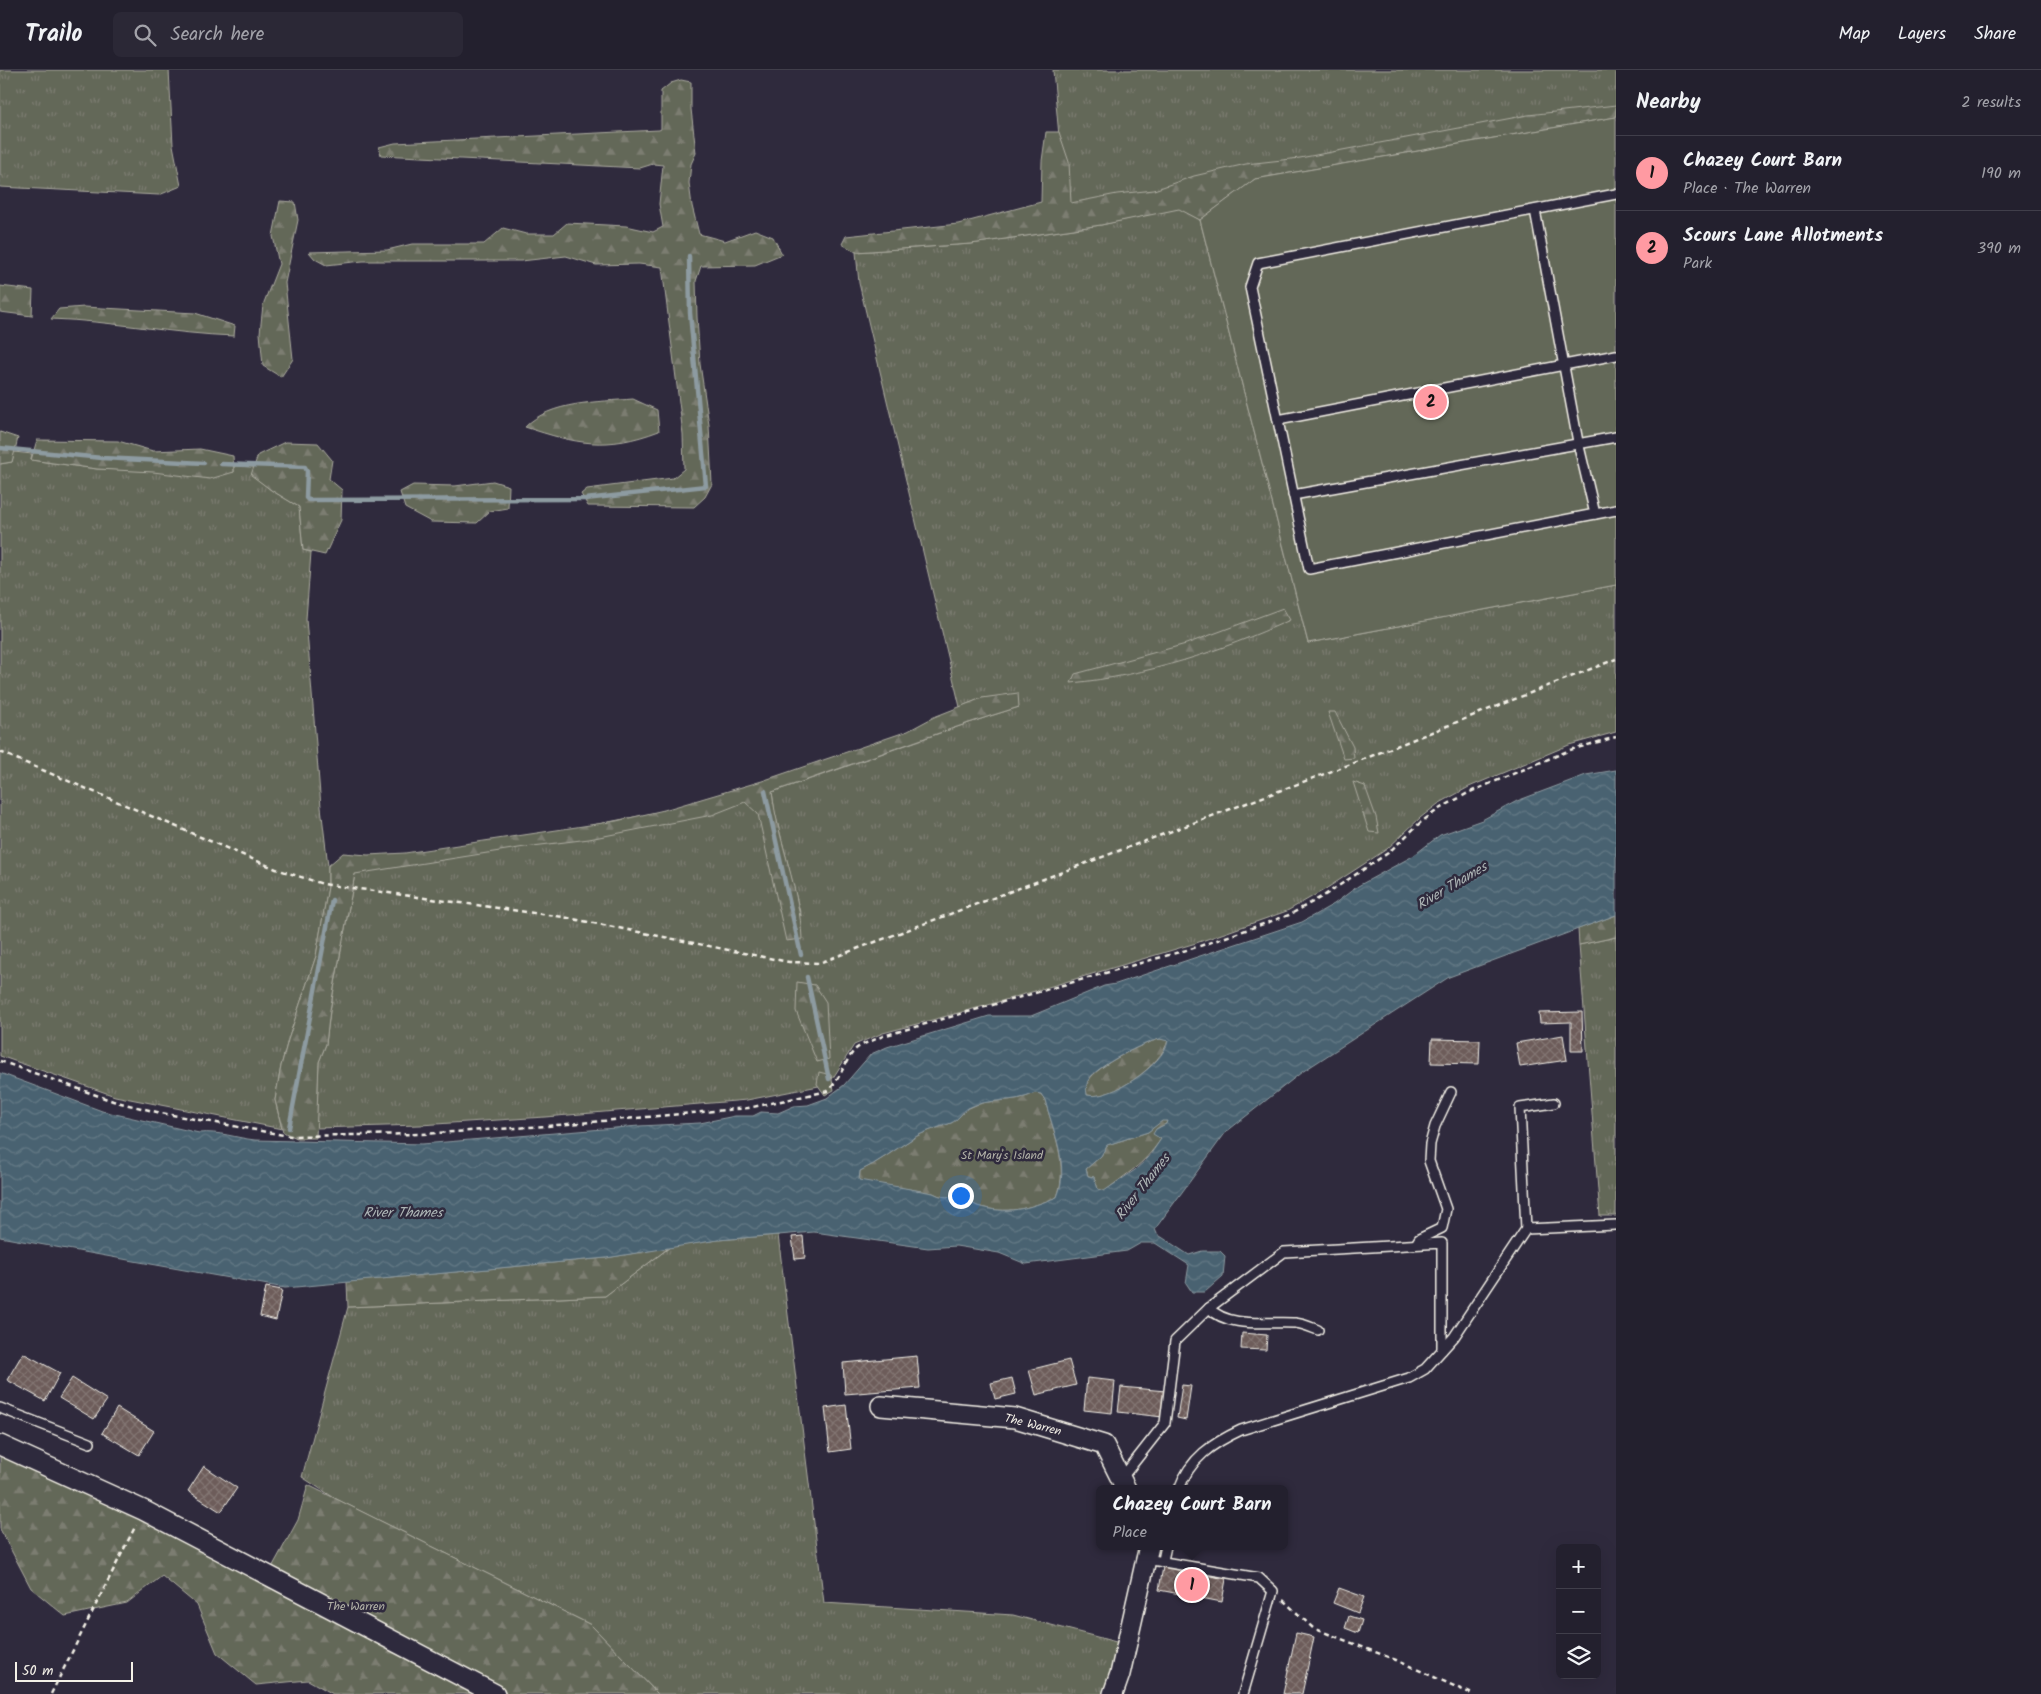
<!DOCTYPE html>
<html lang="en">
<head>
<meta charset="utf-8">
<style>
	:root { --surface:#23202e; --page:#2b2836; --text:#f1f3f6; --muted:#a3a3aa; --line:#403e4a; --accent:#ff9aa2 }
	body { margin:0; font-family:Kalam,sans-serif; background:var(--page); color:var(--text) }
	.controls { position:absolute; right:15px; bottom:15px; display:grid; overflow:hidden; border-radius:8px; box-shadow:0 5px 20px #0002 }
	.controls button { width:45px; height:45px; display:grid; place-items:center; padding:0; border:0; border-bottom:1px solid var(--line); background:var(--surface); color:var(--text); font:25px sans-serif }
	.scale { position:absolute; left:15px; bottom:12px; width:118px; box-sizing:border-box; padding-left:5px; border:2px solid #f4f1e8; border-top:0; font-size:14px; line-height:18px; white-space:nowrap; color:#f4f1e8; -webkit-text-stroke:4px #2f2a3d; paint-order:stroke }
	.you { position:absolute; left:960px; top:1125px; width:18px; height:18px; margin:-12px; border:4px solid #fff; border-radius:50%; background:#1a73e8; box-shadow:0 0 0 8px #1a73e833 }
	.badge { display:grid; place-items:center; width:32px; height:32px; border-radius:50%; background:var(--accent); color:#111; font-size:16px; font-weight:700 }
	.pin { position:absolute; translate:-50% -50%; border:2px solid #fff; box-shadow:0 1px 5px #0006 }
	.popup { position:absolute; left:1096px; top:1415px; width:192px; height:65px; box-sizing:border-box; display:grid; place-content:center; border-radius:8px; background:var(--surface); filter:drop-shadow(0 1px 4px #0005); font-size:16px; white-space:nowrap; color:var(--muted) }
	.popup b { font-size:19px; color:var(--text) }
	.popup::after { content:''; position:absolute; left:50%; top:100%; margin-left:-10px; border:10px solid transparent; border-top-color:var(--surface) }
	.list { margin:0; padding:0; list-style:none }
	h2 { display:flex; justify-content:space-between; align-items:center; height:65px; margin:0; padding:0 20px; font-size:21px }
	h2 small { font-size:16px; font-weight:400; color:var(--muted) }
	.list li { display:grid; grid-template-columns:32px 1fr auto; gap:15px; align-items:center; box-sizing:border-box; height:75px; padding:0 20px; border-top:1px solid var(--line) }
	.list b { display:block; font-size:19px; white-space:nowrap }
	.list p { margin:0; font-size:16px; white-space:nowrap; color:var(--muted) }
	.list em { font-size:16px; font-style:normal; color:var(--muted) }
	.icon { flex:none; width:28px; height:28px; fill:none; stroke:currentColor; stroke-width:2; stroke-linecap:round; stroke-linejoin:round }
	.map { position:relative; flex:none; width:1616px; height:1624px; overflow:hidden }
	header { display:flex; align-items:center; gap:30px; box-sizing:border-box; height:70px; padding:0 25px; background:var(--surface); border-bottom:1px solid var(--line) }
	header strong { font-size:24px }
	nav { display:flex; gap:28px; margin-inline-start:auto; font-size:18px }
	.search { width:350px; height:45px; background:var(--page); display:flex; align-items:center; gap:12px; box-sizing:border-box; padding:0 18px; border-radius:8px; color:var(--muted); font-size:19px }
	main { display:flex }
	aside { flex:1; background:var(--surface) }
	.map>svg:first-child { display:block }
	.grass { fill:url(#grass-tufts); stroke:#acaca0 }
	.forest { fill:url(#forest-firs); stroke:#acaca0 }
	.green { fill:#646759; stroke:#acaca0 }
	.water { fill:url(#water-waves); stroke:#8d9ba1; fill-rule:evenodd }
	.lines { fill:none; stroke-linecap:round; stroke-linejoin:round }
	.stream { stroke:#8d9ba1; stroke-width:4.5 }
	.building { fill:url(#building-cross-hatch); stroke:#f4f1e8 }
	.lane-casing { stroke:#f4f1e8; stroke-width:12 }
	.street-casing { stroke:#f4f1e8; stroke-width:22 }
	.path { stroke:#f4f1e8; stroke-width:2.5; stroke-dasharray:5 4; stroke-linecap:butt }
	.lane { stroke:#2f2a3d; stroke-width:9 }
	.street { stroke:#2f2a3d; stroke-width:19 }
	.labels { text-anchor:middle; dominant-baseline:central; stroke-width:5; stroke-linejoin:round; paint-order:stroke }
	.park-label { font-size:12px; fill:#b3b3a8; stroke:#2f2a3d }
	.street-label { font-size:12px; fill:#f4f1e8; stroke:#2f2a3d }
	.water-label { font-size:14px; font-style:italic; fill:#b0b8b8; stroke:#2f2a3d }
</style>
</head>
<body>
<header>
<strong>Trailo</strong>
<div class="search"><svg class="icon" aria-label="search" viewBox="0 0 24 24"><circle cx="10" cy="10" r="6"/><path d="M15 15l6 6"/></svg>Search here</div>
<nav><a>Map</a><a>Layers</a><a>Share</a></nav>
</header>
<main>
<div class="map">
<svg width="1616" height="1624" viewBox="0 0 1616 1624">
	<defs>
		<pattern id="grass-tufts" width="24" height="20" patternUnits="userSpaceOnUse" patternTransform="scale(1.25)"><rect width="24" height="20" fill="#646759"/><path d="M3 7l-1-3M5 7V3M7 7l1-3M15 17l-1-3M17 17v-4M19 17l1-3" fill="none" stroke="#7b7d71"/></pattern>
		<pattern id="forest-firs" width="22" height="20" patternUnits="userSpaceOnUse" patternTransform="scale(1.25)"><rect width="22" height="20" fill="#646759"/><path d="M5 1l3.5 6h-7zM16 11l3.5 6h-7z" fill="#7b7d71"/></pattern>
		<pattern id="water-waves" width="16" height="10" patternUnits="userSpaceOnUse" patternTransform="scale(1.25)"><rect width="16" height="10" fill="#496271"/><path d="M0 5q4-4 8 0t8 0" fill="none" stroke="#647985"/></pattern>
		<pattern id="building-cross-hatch" width="8" height="8" patternUnits="userSpaceOnUse" patternTransform="scale(1.25)"><rect width="8" height="8" fill="#6d5c5a"/><path d="M0 0l8 8M0 8l8-8" fill="none" stroke="#827472"/></pattern>
	</defs>
	<rect width="100%" height="100%" fill="#2f2a3d"/>
	<filter id="ink" filterUnits="userSpaceOnUse"><feTurbulence type="fractalNoise" baseFrequency=".02" numOctaves="2"/><feDisplacementMap in="SourceGraphic" scale="10" xChannelSelector="R" yChannelSelector="G"/><feConvolveMatrix kernelMatrix="1 2 1 2 8 2 1 2 1" color-interpolation-filters="sRGB"/></filter>
	<g filter="url(#ink)">
		<g class="grass">
			<path d="M0,0H169L173,75L181,116L159,125L0,117Z"/>
			<path d="M1053,0H1616V47L1066,143Z"/>
			<path d="M1179,138L1200,150L1308,573L1616,515V662L1569,675L1469,717L1438,734L1420,748L1387,779L1324,820L1287,841L1196,873L988,935L883,963L854,975L829,1014L747,1030L545,1047L420,1055L316,1058L319,992L326,974L330,941L357,793L414,790L757,723L801,846L775,743L772,722C855,695 936,662 1019,637L982,628L960,637L859,213L856,182L971,174L1101,155Z"/>
			<path d="M14,382L32,384L31,390L97,399L234,402V396L254,397L252,405L271,420L299,437L303,480L311,482L306,549L321,737L328,796V817L316,886L288,970L281,996L275,1030L282,1059L115,1026L0,986V394L12,392Z"/>
			<path d="M1616,867V1146H1600L1579,875Z"/>
			<path d="M778,1165L824,1533L1013,1545L1120,1573L1106,1624H658L591,1555L336,1429L302,1407L348,1237L605,1226L670,1177L718,1170Z"/>
		</g>
		<g class="forest">
			<path d="M681,10L691,12V39L696,83L691,94L689,113L692,136L699,164L725,171L755,160L773,167L782,184L755,195L701,196L696,211L697,247L700,294L709,355L712,414L705,427L694,437L588,436L581,424L587,419L673,408L684,399L683,364L662,197L639,194L596,195L566,186L521,191H363L326,195L315,189L309,182L387,180L412,174H484L503,158L526,164H554L567,153L626,156L653,162L663,157L659,134L663,95L653,94L640,98L381,85L379,77L395,73L659,60L661,59V21L671,13Z"/>
			<path d="M1616,35V47L1255,109L1200,150L1179,139L1101,155L971,174L856,182L842,174L846,166L958,154L1041,132L1042,91L1046,62H1059L1069,92L1071,133L1117,124L1154,120L1194,106L1246,94L1300,88L1528,45Z"/>
			<path d="M280,131L295,132L298,150L285,213L293,289L281,307L263,296L260,263L263,235L279,194L273,166Z"/>
			<path d="M0,216L33,220L32,246L0,242Z"/>
			<path d="M84,237L195,243L235,256L234,266C173,264 113,251 51,249L59,239Z"/>
			<path d="M633,329L657,340L659,361C606,381 577,374 525,357C550,331 599,332 633,329Z"/>
			<path d="M0,362L18,368L12,392L0,394Z"/>
			<path d="M37,370L118,371L153,381L200,379L233,386L234,402L210,409L153,402L97,399L31,390Z"/>
			<path d="M285,372L318,373L332,390L329,409L342,420L341,450L325,485L303,480L299,437L271,420L251,405L258,385Z"/>
			<path d="M493,411L509,416L508,438L490,441L477,453L431,452L405,438L400,422L413,415L455,416Z"/>
			<path d="M1283,538L1290,550C1221,581 1147,606 1071,613L1075,604L1186,574Z"/>
			<path d="M1018,623L1019,637C936,662 855,694 772,722C778,772 800,819 802,869L786,871L758,744L745,732L712,745L589,769L525,777L355,804L330,940L326,974L319,992L316,1068H297L283,1062L275,1030L281,996L288,970L316,886L328,817V796L343,783L368,785L405,783L616,751L664,740L762,711L908,661L934,647L982,628Z"/>
			<path d="M1328,642H1335L1353,677L1354,688L1344,689Z"/>
			<path d="M1353,712L1365,716L1376,747L1379,763L1369,762Z"/>
			<path d="M1616,845V867L1579,875L1578,859Z"/>
			<path d="M797,912L815,915L826,932L829,989L817,992L796,941Z"/>
			<path d="M1160,969L1168,970C1163,994 1112,1031 1087,1025C1086,1019 1086,1015 1089,1010C1097,996 1144,972 1160,969Z"/>
			<path d="M819,1002L831,1005L834,1020L825,1025L817,1014Z"/>
			<path d="M1035,1023L1041,1024L1045,1030C1053,1061 1069,1095 1057,1127C1027,1139 1008,1145 977,1136C972,1134 968,1129 964,1127C952,1124 948,1131 933,1123L859,1111L860,1101C879,1092 894,1080 912,1069C924,1061 938,1058 951,1053C958,1050 962,1042 969,1038C989,1027 1014,1034 1035,1023Z"/>
			<path d="M1162,1050L1167,1051L1166,1054L1156,1059L1161,1069C1141,1098 1129,1101 1104,1122L1098,1119L1094,1107L1088,1106L1086,1099L1101,1086L1107,1075L1148,1062Z"/>
			<path d="M670,1177L605,1226L348,1237L347,1212L606,1188Z"/>
			<path d="M0,1374L264,1512L298,1450L308,1415L591,1555L658,1624H333L308,1610L256,1615L217,1583L197,1535L162,1506L127,1533L65,1546L31,1518L0,1459Z"/>
		</g>
		<path class="green" d="M1616,47V515L1308,573L1200,150L1255,109Z"/>
		<path class="water" d="M1616,700V845L1449,907L1302,1002L1226,1062L1155,1159L1157,1164L1189,1185L1202,1181H1220L1225,1186L1223,1206L1205,1222H1192L1186,1213L1189,1195L1155,1173H1141L1127,1181L1026,1194L999,1183L956,1176L928,1178L814,1162L718,1170L606,1188L285,1218L0,1167V1003L102,1041L199,1063C219,1061 236,1068 255,1070L422,1074L639,1056L700,1053L735,1046H753L761,1042L778,1043L794,1036L808,1035L827,1028L844,1015L871,984L887,977L989,946H1031L1104,916L1116,914L1302,852L1334,834L1358,816L1413,786L1440,765L1482,750L1517,731L1586,705ZM1160,969L1168,971C1164,994 1111,1031 1087,1025C1086,1019 1086,1014 1089,1009C1097,996 1144,972 1160,969ZM1035,1023L1041,1024L1045,1030C1053,1061 1070,1096 1057,1127C1027,1139 1008,1145 977,1136C972,1134 968,1129 964,1127C952,1124 948,1131 933,1123L859,1110L860,1101C879,1092 894,1080 912,1069C924,1061 938,1058 951,1053C958,1050 962,1042 968,1038C989,1027 1014,1034 1035,1023ZM1162,1051H1167L1166,1054L1156,1059L1153,1064L1161,1069L1148,1088L1135,1100L1104,1121L1098,1119L1094,1107L1088,1106L1086,1099L1101,1086L1107,1075L1148,1062Z"/>
		<g class="lines">
			<g class="stream">
				<path d="M0,378L102,388L204,393"/>
				<path d="M221,394L305,397L307,401L306,428L308,430L585,429L706,416L690,243L689,186"/>
				<path d="M765,721L801,885"/>
				<path d="M807,907L829,1009"/>
				<path d="M289,1058L332,830"/>
			</g>
		</g>
		<g class="building">
			<path d="M1582,942L1583,981H1571V952L1540,953L1539,943Z"/>
			<path d="M1563,965L1567,990L1520,997L1516,973Z"/>
			<path d="M1432,969L1480,970L1479,994L1431,993Z"/>
			<path d="M803,1166L805,1188L795,1189L792,1167Z"/>
			<path d="M266,1217L282,1220L276,1250L260,1246Z"/>
			<path d="M1242,1263L1267,1265L1266,1280L1241,1279Z"/>
			<path d="M23,1283L60,1303L45,1331L7,1310Z"/>
			<path d="M917,1286L920,1318L845,1324L843,1293Z"/>
			<path d="M1069,1290L1076,1315L1036,1325L1029,1300Z"/>
			<path d="M72,1308L107,1330L94,1349L59,1328Z"/>
			<path d="M1012,1308L1016,1324L995,1329L991,1313Z"/>
			<path d="M1087,1308L1115,1311L1112,1343L1084,1340Z"/>
			<path d="M1182,1315L1191,1316L1186,1350L1177,1348Z"/>
			<path d="M1121,1317L1166,1321L1163,1347L1118,1342Z"/>
			<path d="M846,1335L851,1379L830,1382L825,1338Z"/>
			<path d="M117,1338L154,1361L139,1385L102,1363Z"/>
			<path d="M204,1396L237,1418L221,1442L188,1421Z"/>
			<path d="M1163,1497L1226,1509L1222,1532L1159,1520Z"/>
			<path d="M1339,1518L1364,1527L1358,1543L1333,1533Z"/>
			<path d="M1349,1546L1362,1550L1358,1563L1345,1558Z"/>
			<path d="M1296,1563L1314,1567L1302,1624H1283Z"/>
		</g>
		<g class="lines">
			<defs>
				<g id="lane">
					<path d="M1616,124L1258,193L1250,217L1309,499L1616,440"/>
					<path d="M1535,140L1578,372L1595,444"/>
					<path d="M1278,350L1616,285"/>
					<path d="M1293,425L1616,367"/>
					<path d="M1526,1159L1520,1038L1554,1033"/>
					<path d="M1416,1174L1419,1169L1442,1158L1446,1139L1429,1091L1430,1074L1435,1056L1451,1022"/>
					<path d="M1209,1238C1229,1259 1268,1251 1295,1253C1304,1254 1310,1257 1318,1260"/>
					<path d="M0,1338L90,1373"/>
					<path d="M1121,1409L1165,1353L1175,1271L1209,1238L1284,1182L1442,1173V1280"/>
					<path d="M1179,1419C1190,1388 1213,1373 1241,1360L1409,1308L1425,1299L1454,1267L1526,1159L1616,1155"/>
					<path d="M1146,1489L1259,1508L1273,1521L1243,1624"/>
					<path d="M1163,1490L1166,1476"/>
				</g>
				<g id="street">
					<path d="M881,1336L1015,1348L1104,1375L1126,1419"/>
					<path d="M0,1375L143,1440L495,1624"/>
					<path d="M1113,1624L1120,1604L1149,1476"/>
				</g>
			</defs>
			<use href="#lane" class="lane-casing"/>
			<use href="#street" class="street-casing"/>
			<g class="path">
				<path d="M0,682L276,799L323,814L563,847L789,892L819,893L1351,694L1616,589"/>
				<path d="M0,991L113,1031L161,1043L289,1066L422,1064L546,1056L748,1038L828,1021C842,1007 846,987 857,978C864,973 875,970 883,966L1197,877L1289,845L1325,825L1388,783L1421,752L1439,739L1470,722L1570,680L1616,667"/>
				<path d="M1283,1530L1313,1558L1396,1590L1472,1624"/>
				<path d="M51,1624L136,1455"/>
			</g>
			<use href="#lane" class="lane"/>
			<use href="#street" class="street"/>
		</g>
	</g>
	<g class="labels">
		<g class="park-label">
			<text x="1002" y="1085">St Mary's Island</text>
			<text x="356" y="1536">The Warren</text>
		</g>
		<g class="street-label">
			<text transform="translate(1033 1355) rotate(14)">The Warren</text>
		</g>
		<g class="water-label">
			<text transform="translate(1452 816) rotate(-31)">River Thames</text>
			<text transform="translate(1143 1117) rotate(-52)">River Thames</text>
			<text x="403" y="1143">River Thames</text>
		</g>
	</g>
</svg>
<div class="controls">
<button>+</button>
<button>−</button>
<button><svg class="icon" aria-label="layers" viewBox="0 0 24 24"><path d="M12 4l9 5-9 5-9-5zM3 14l9 5 9-5"/></svg></button>
</div>
<div class="scale">50 m</div>
<div class="you"></div>
<div class="pin badge" style="left:1192px;top:1515px">1</div>
<div class="popup"><b>Chazey Court Barn</b>Place</div>
<div class="pin badge" style="left:1431px;top:332px">2</div>
</div>
<aside>
<h2>Nearby<small>2 results</small></h2>
<ul class="list">
<li><span class="badge">1</span><div><b>Chazey Court Barn</b><p>Place · The Warren</p></div><em>190 m</em></li>
<li><span class="badge">2</span><div><b>Scours Lane Allotments</b><p>Park</p></div><em>390 m</em></li>
</ul>
</aside>
</main>
</body>
</html>
